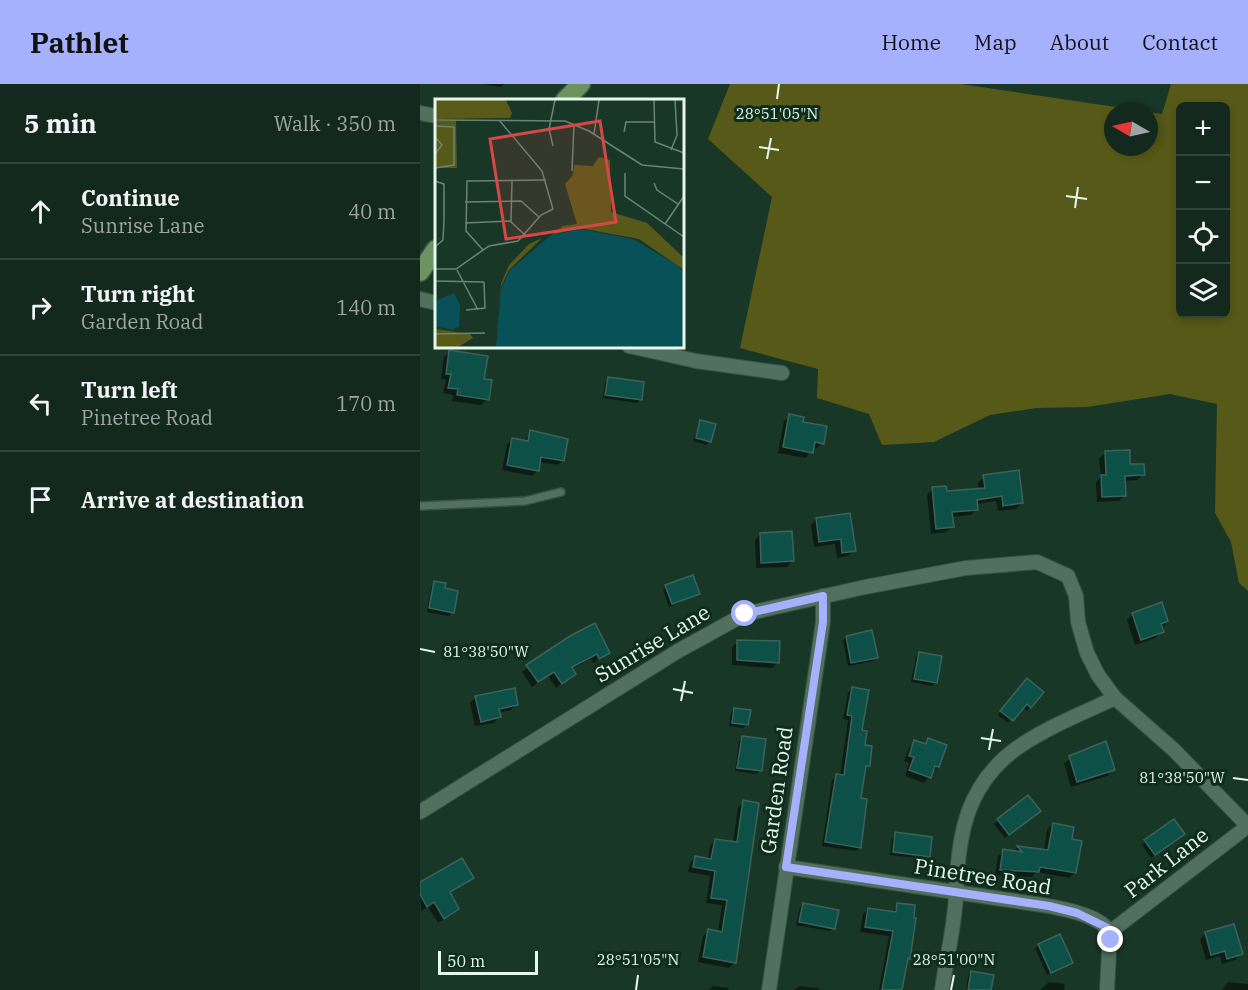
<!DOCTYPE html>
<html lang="en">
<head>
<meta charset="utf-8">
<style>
	:root { --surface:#13291d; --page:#20352a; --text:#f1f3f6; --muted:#9da6a4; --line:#32453b; --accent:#a5b1fc }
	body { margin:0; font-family:"IBM Plex Serif",serif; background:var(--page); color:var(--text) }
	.controls { position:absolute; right:18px; top:18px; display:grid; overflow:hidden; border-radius:9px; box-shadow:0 3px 9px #0003 }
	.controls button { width:54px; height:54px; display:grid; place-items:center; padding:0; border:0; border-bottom:2px solid var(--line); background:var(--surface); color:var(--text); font:30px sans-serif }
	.compass { position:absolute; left:684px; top:18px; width:54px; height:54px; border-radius:50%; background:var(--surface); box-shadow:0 3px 9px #0003; rotate:279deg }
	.scale { position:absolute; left:18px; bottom:15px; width:100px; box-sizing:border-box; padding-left:6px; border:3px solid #e6f7ec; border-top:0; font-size:16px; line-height:21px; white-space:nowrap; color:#e6f7ec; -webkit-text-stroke:4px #0e2d1d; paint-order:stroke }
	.stop { position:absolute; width:18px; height:18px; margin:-14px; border:4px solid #a5b1fc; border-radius:50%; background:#fff }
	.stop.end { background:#a5b1fc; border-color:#fff; box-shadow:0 2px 6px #0008 }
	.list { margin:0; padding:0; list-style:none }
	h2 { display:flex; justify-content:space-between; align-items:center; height:78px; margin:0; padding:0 24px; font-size:26px }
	h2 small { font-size:20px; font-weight:400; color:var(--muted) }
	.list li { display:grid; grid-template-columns:39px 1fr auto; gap:18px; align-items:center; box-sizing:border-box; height:96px; padding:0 24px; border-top:2px solid var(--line) }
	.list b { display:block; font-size:22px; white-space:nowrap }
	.list p { margin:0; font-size:20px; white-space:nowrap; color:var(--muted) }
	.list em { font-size:20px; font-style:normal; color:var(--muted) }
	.icon { flex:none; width:33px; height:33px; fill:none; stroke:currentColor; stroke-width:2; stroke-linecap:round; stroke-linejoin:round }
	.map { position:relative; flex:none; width:828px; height:906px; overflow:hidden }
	header { display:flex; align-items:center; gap:36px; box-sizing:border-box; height:84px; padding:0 30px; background:var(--accent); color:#111 }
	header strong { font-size:28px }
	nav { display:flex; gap:33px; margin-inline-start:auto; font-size:21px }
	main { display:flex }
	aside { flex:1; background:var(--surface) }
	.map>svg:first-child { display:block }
	.green { fill:#575918; fill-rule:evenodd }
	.shadow { fill:#0007 }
	.building { fill:#0d5048; stroke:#3b635c; stroke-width:1.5 }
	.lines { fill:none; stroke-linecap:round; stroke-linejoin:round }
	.lane-casing { stroke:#385244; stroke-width:10 }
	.street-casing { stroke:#385244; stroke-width:16 }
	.primary-casing { stroke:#385244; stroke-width:21 }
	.lane { stroke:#51705d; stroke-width:7 }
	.street { stroke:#51705d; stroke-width:14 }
	.primary { stroke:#6c9360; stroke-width:18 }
	.route { stroke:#a5b1fc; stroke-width:8 }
	.ticks { fill:none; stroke:#e6f7ec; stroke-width:2 }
	.labels { text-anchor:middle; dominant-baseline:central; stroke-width:6; stroke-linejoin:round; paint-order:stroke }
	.street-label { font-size:21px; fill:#e6f7ec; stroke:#0e2d1d }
	.inset-road { fill:none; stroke:#6b8476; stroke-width:1.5 }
	.view { fill:#d84745; fill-opacity:0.15; stroke:#d84745; stroke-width:3 }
	.inset-edge { fill:none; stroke:#e6f7ec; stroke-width:3 }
	.ticks-label { font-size:15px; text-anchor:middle; fill:#e6f7ec; stroke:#0e2d1d; stroke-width:6; stroke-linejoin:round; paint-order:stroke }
</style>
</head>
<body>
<header>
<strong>Pathlet</strong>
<nav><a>Home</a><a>Map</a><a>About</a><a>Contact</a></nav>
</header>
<main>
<aside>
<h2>5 min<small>Walk · 350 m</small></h2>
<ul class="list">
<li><svg class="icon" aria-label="ahead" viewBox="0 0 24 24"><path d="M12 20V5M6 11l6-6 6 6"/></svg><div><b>Continue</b><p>Sunrise Lane</p></div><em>40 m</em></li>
<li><svg class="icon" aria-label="right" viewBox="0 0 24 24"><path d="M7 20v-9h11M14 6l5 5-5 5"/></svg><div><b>Turn right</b><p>Garden Road</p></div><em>140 m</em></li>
<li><svg class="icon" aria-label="left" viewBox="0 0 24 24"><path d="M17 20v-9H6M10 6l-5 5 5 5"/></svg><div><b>Turn left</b><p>Pinetree Road</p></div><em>170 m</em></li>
<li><svg class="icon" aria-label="arrive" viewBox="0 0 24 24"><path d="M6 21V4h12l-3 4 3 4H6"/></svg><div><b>Arrive at destination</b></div></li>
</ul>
</aside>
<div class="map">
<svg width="828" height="906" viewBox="0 0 828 906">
	<rect width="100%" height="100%" fill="#193727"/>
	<path class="green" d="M310,0H541L723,27H693V63H729V28L742,30L751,0H828V507L819,499L811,458L795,429L797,320L750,310L667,323L617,324L570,331L514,358L462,361L449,330L397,314L398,285L320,264L352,113L288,55ZM760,22H806V230H760Z"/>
	<g class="shadow">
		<path d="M62,0H84L81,3Z"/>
		<path d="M30,267L62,296L67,315L61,321L32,317L33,311L23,309L26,296L21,295L24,273Z"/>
		<path d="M189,295L220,316L217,319L183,314L185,298Z"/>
		<path d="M370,332L402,359L396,365L392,364L386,374L358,369L364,337Z"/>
		<path d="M281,338L290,357L286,361L273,357Z"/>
		<path d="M111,348L143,376L138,381L119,378L117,387L112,392L82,386L87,361L92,356L104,358Z"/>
		<path d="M685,369L723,391L717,396L704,397L705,411L699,417L677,418L676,398L681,393L679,375Z"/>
		<path d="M564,393L602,419L596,425L578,427L576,417L556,420L557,425L551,431L531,433L532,443L526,448L511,450L507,411L512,405L525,409L559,406L558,399Z"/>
		<path d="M429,431L434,466L428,472L417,474L415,460L394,463L391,441L396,435Z"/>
		<path d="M340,450L372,477L367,483L336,484L335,456Z"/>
		<path d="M15,499L32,528L29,532L7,528L11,503Z"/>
		<path d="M246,503L278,510L249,523L243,506Z"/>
		<path d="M713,530L747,537L736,554L715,561L707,536Z"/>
		<path d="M151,553L189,569L173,579L171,575L151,585L154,590L136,604L128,592L112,603L102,588Z"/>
		<path d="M426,553L456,574L453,577L428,582L423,557Z"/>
		<path d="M318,557L358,578L352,584L312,581V563Z"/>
		<path d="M499,569L516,598L512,602L491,598L496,573Z"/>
		<path d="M604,599L610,623L607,627L602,623L588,639L578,631Z"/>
		<path d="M432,604L448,681L444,686L440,716V763L436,767L402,762L412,696L417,692H420L428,636L423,635L428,609Z"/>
		<path d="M56,613L96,620L91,626L78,629L79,633L74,639L55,642L50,619Z"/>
		<path d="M315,625L327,641L323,644L309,642L311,629Z"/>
		<path d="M322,653L340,686L337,690L315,687L319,657Z"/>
		<path d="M509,656L518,683L504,699L485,692L489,679L484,677L489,664L494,658L504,661Z"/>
		<path d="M685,659L693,686L687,692L651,703L644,679L666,665Z"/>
		<path d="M608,713L615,730L585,754L574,740Z"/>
		<path d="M324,718L315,878L309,884L278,878L283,852L289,847L298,848L302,821L286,819L290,792L268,788L270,779L275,774L288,775L290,762L295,756L313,759L318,723Z"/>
		<path d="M633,740L650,756L655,789L649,794L616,788L612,793L575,791L578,772L584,767L593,768L598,763L624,767L627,746Z"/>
		<path d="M476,750L508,772L505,775L470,771L472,754Z"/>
		<path d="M759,754L731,774L722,761L725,757Z"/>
		<path d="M52,794L29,810L38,825L32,831L18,839L8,823L1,827L0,800Z"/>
		<path d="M383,820L414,844L410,847L376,841L380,824Z"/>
		<path d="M478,820L481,903L485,906H459L469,852L440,848L443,830L448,825L472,829Z"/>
		<path d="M786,849L821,870L815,876L802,880L800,872L786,876L780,855Z"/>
		<path d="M619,861L651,879L627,891L615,864Z"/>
		<path d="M552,889L570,906H546L548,892Z"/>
		<path d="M629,898L645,900L644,906H620Z"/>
		<path d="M808,898L828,900V906H802Z"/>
		<path d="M293,902L309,904L308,906H289Z"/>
		<path d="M379,902L399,904V906H374Z"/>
	</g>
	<g class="building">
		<path d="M29,266L68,272L64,295L72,296L69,316L37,311L38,305L28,304L31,290H26Z"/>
		<path d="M188,293L224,298L222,316L185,311Z"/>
		<path d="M369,330L384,333L383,338L407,342L404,360L395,358L393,369L363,363Z"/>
		<path d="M280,336L296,340L291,358L276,354Z"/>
		<path d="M110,346L148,355L144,377L121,373L119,387L87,381L92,354L108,357Z"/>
		<path d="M710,366V380H724L725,391L705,392L706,412L682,413L681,391H686L685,367Z"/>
		<path d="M599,386L603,419L583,422L582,412L557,416L558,426L532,428L534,443L516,445L512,403L526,402L527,407L565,404L563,391Z"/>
		<path d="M430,429L436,467L422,469L421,455L399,458L396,434Z"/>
		<path d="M372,447L374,477L341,479L340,449Z"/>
		<path d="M273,491L280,510L252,520L245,501Z"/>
		<path d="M14,497L26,499L25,504L38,507L34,529L9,524Z"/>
		<path d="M742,518L748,537L741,540L744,548L721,556L712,529Z"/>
		<path d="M175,539L190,569L179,575L177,570L152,583L156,590L142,600L134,588L118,598L106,581L150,552Z"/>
		<path d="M452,546L458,574L431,579L426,552Z"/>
		<path d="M317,556L360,557L359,579L317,576Z"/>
		<path d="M499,568L522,572L517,599L494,595Z"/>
		<path d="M607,594L624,608L611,624L607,620L593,637L580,627Z"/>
		<path d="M432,603L449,606L442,646L447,647L445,661L452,662L450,682H446L441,714L447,715L441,764L405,758L416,690L424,691L432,632L427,631Z"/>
		<path d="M95,604L98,621L79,625L81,633L61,638L55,612Z"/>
		<path d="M314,624L331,626L328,641L312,639Z"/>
		<path d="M322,652L346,655L342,687L317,684Z"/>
		<path d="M508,654L527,661L519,683L515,682L511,694L489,686L494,673L489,672L494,656L506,660Z"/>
		<path d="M686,657L695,686L657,698L649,672Z"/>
		<path d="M608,711L621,727L589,751L577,735Z"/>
		<path d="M323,716L339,719L316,879L283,873L288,845L302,848L307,816L291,814L295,787L273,783L275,772L291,775L295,755L317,758Z"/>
		<path d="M754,735L765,750L735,771L724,756Z"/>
		<path d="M633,739L654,743L652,755L662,757L656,789L620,783L619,788L580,786L583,765L602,768L597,762L628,766Z"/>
		<path d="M475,748L512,753L510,773L473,768Z"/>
		<path d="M42,774L54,794L30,808L39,825L24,835L14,818L7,823L0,810V798Z"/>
		<path d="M383,819L419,826L415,845L379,838Z"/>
		<path d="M477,819L495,821L494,834H496L490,875L488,874L482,906H462L473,847L445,843L448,824L476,828Z"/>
		<path d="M814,840L823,870L807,875L805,867L791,871L785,848Z"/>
		<path d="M640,850L653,879L631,889L618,860Z"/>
		<path d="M551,887L574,891L571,906H548Z"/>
	</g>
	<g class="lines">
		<defs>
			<path id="lane" d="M0,422L105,417L141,408"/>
			<g id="street">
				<path d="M0,29L16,32"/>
				<path d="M0,215L16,219"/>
				<path d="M209,262L276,277L362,289"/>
				<path d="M0,728L258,567L325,530L445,503L546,484L617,478L648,492L656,512L658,538L667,569L678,591L695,614L754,666L828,742"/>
				<path d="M366,783L629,822C647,826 679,831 690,848L687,906"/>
				<path d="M690,848L828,742"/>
				<path d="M349,906L403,538V512"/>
				<path d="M522,906C526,875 535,842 536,810C538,751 546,701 597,664C627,643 663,629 695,614"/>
			</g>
			<g id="primary">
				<path d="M145,16L161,0"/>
				<path d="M0,188L16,165"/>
			</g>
		</defs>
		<use href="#lane" class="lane-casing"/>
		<use href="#street" class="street-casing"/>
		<use href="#primary" class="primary-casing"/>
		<use href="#lane" class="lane"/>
		<use href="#street" class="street"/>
		<use href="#primary" class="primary"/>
	</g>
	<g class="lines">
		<path class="route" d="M325,530L403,512V538L366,783L629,822L657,829L688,844L691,856"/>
	</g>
	<path class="ticks" d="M357,15L359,0M339,63L359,66M347,75L351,54M646,112L667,115M655,124L658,103M0,565L15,568M253,605L273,609M261,617L265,597M561,654L581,657M569,666L573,645M813,694L828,696M216,906L218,891M531,906L534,891"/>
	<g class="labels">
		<g class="street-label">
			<text transform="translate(232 559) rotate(-31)">Sunrise Lane</text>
			<text transform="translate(356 706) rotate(-82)">Garden Road</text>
			<text transform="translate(746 778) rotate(-38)">Park Lane</text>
			<text transform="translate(563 792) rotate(9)">Pinetree Road</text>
		</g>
	</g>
	<g transform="translate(15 15)">
		<rect width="249" height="249" fill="#193727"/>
		<path d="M21,21L22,69H0V22ZM164,58L175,61L176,113L212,124L249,159V171L204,140L144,129L117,136L128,127L142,125L130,85L138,76L139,66L158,67ZM107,139L74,171L65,190L63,210L66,185L74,166L94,145Z" fill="#575918"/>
		<path d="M0,1H71L77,14L75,19L0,20ZM1,230L35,235L38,239L23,248H0Z" fill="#595a17"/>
		<path d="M144,130L198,140L242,166L249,174V248H61L66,190L75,171L115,137ZM19,194L25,205L24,227L18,231L0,227V202Z" fill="#085158"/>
		<path class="inset-road" d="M219,1L220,43L249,54M0,21L130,22L154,32L207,66L249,70M0,27L19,28V66L0,69M189,33L191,23H219M159,35L164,1M0,38L7,46L0,55M118,47L114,30L120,1M236,51L242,36L240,1M137,72L139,25M190,74V97L249,138M0,82L9,85V122L8,141L0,148M219,84L222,91L243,105M30,103L86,102L104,118M75,122L91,137M30,124L76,122L77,82M230,125L249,97M48,151L31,132L32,82L111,81M0,170H21L54,147L83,142L106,116L118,110L107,72L64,21M22,171L43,211M0,182L49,183M31,211L50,209L49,183M0,235L50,234"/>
		<path class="view" d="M165,22L181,123L71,140L55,40Z"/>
		<rect width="249" height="249" class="inset-edge"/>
	</g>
	<g class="ticks-label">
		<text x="357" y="35">28°51'05"N</text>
		<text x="66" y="573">81°38'50"W</text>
		<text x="762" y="699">81°38'50"W</text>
		<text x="218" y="881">28°51'05"N</text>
		<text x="534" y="881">28°51'00"N</text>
	</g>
</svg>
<div class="controls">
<button>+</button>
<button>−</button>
<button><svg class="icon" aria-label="locate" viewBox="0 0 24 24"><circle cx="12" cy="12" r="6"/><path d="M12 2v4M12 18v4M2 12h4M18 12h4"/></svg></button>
<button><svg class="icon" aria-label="layers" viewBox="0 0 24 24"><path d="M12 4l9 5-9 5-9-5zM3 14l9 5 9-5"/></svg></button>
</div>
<svg class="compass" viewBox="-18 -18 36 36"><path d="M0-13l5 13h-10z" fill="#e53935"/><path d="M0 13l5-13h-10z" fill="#9da6a4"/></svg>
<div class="scale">50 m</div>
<div class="stop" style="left:325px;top:530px"></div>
<div class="stop end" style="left:691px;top:856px"></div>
</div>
</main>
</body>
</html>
